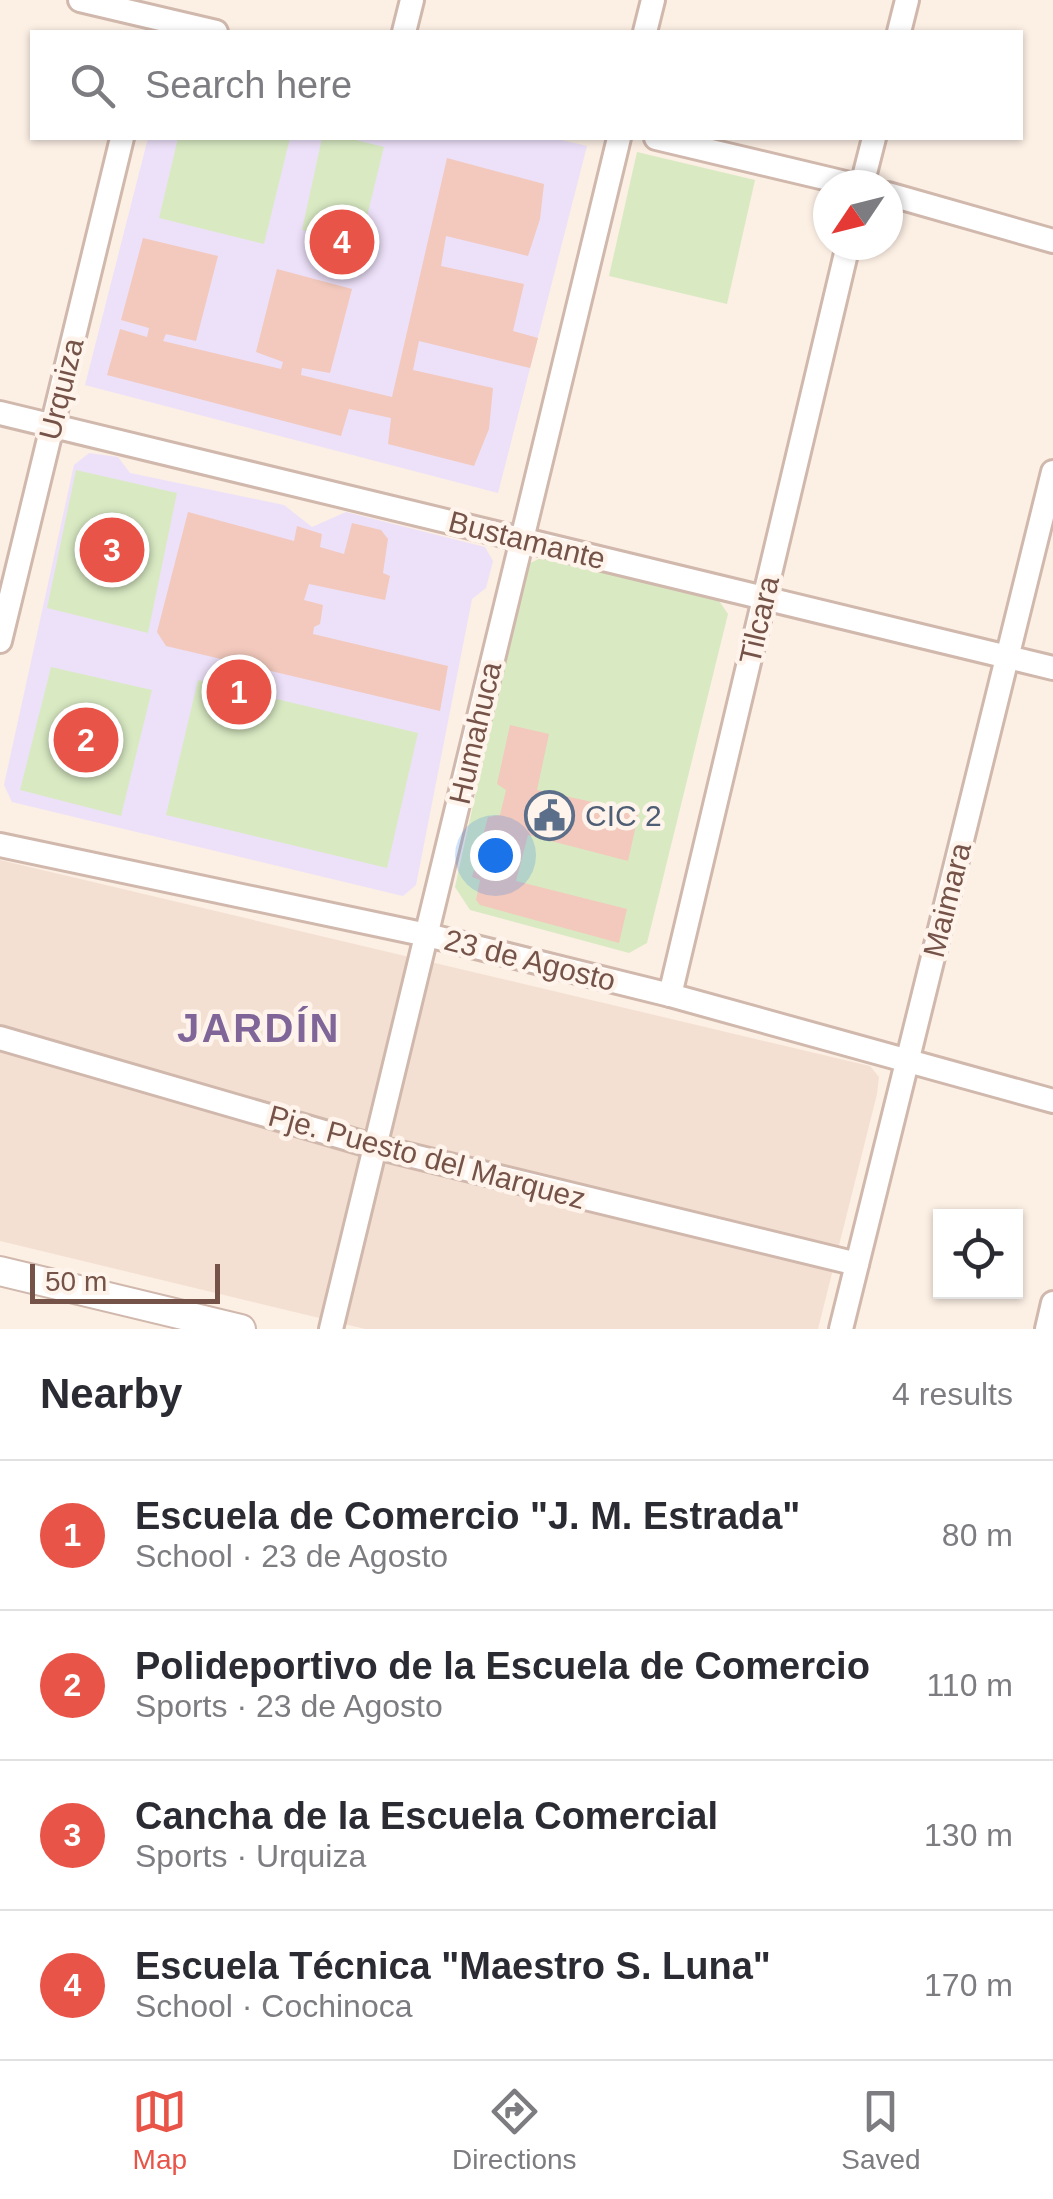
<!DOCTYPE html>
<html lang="en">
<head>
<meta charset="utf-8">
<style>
	:root { --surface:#fff; --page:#f7f7f7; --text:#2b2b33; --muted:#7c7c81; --line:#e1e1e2; --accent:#e85448 }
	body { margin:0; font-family:Helvetica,sans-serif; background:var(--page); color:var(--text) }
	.controls { position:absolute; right:30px; bottom:30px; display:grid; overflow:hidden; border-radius:0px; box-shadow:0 2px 8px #0004 }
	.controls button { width:90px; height:90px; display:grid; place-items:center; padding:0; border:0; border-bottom:2px solid var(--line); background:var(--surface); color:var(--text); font:50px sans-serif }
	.compass { position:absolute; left:813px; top:170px; width:90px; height:90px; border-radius:50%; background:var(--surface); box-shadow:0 2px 8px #0004; rotate:235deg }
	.scale { position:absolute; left:30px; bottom:25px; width:190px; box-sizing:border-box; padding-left:10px; border:5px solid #755349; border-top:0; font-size:28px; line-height:35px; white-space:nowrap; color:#755349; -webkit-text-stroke:8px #fff4eb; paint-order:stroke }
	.you { position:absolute; left:495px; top:855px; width:35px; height:35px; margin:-25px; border:8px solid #fff; border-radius:50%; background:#1a73e8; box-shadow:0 0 0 15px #1a73e833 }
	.badge { display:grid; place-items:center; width:65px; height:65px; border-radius:50%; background:var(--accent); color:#fff; font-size:32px; font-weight:700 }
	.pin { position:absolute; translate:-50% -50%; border:5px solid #fff; box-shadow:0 2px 10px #0006 }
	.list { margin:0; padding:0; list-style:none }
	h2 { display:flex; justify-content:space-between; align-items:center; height:130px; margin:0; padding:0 40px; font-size:42px }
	h2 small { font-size:32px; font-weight:400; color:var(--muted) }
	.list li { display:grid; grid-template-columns:65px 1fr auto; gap:30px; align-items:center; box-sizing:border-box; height:150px; padding:0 40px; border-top:2px solid var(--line) }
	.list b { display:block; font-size:38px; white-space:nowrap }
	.list p { margin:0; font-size:32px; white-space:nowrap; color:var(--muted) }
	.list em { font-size:32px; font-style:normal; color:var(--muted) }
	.icon { flex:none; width:55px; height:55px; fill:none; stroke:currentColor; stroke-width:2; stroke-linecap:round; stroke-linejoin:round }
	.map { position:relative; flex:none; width:1053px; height:1329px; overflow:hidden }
	.search { position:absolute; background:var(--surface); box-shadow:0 2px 8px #0004; left:30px; right:30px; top:30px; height:110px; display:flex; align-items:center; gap:25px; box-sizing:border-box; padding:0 35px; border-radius:0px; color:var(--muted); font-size:38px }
	.sheet { height:730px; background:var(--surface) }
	nav { display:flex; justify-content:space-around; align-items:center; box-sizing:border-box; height:140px; border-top:2px solid var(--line); background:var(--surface); font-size:28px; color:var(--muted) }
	nav a { display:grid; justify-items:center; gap:5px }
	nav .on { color:var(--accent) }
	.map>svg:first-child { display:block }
	.residential { fill:#f4e0d3 }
	.education { fill:#ede1f9 }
	.green { fill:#d9eac3 }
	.building { fill:#f2c9bc }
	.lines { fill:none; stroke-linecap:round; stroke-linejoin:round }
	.minor-casing { stroke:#d0b8ad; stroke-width:28 }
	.tertiary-casing { stroke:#d0b8ad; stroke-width:32 }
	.minor { stroke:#fff; stroke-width:22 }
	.tertiary { stroke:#fff; stroke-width:28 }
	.labels { text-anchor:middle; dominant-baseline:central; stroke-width:9; stroke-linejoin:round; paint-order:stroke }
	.street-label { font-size:30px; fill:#755349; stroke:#fff4eb }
	.service-label { font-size:30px; fill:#4e5e75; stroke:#fff4eb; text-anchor:start }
	.district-label { font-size:40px; font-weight:bold; letter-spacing:2.5px; fill:#806599; stroke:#fff4eb }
</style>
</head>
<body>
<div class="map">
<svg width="1053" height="1329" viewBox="0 0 1053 1329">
	<rect width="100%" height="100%" fill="#fcefe4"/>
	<path class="residential" d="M0,860L870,1066L879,1077L877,1094L818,1329H365L0,1241Z"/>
	<g class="education">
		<path d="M148,138H553L587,146L498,493L85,385Z"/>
		<path d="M89,453L118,457L130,473L284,505L312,527L346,512L485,547L493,561L486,588L472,599L416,885L403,896L12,802L4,785L74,465Z"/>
	</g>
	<g class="green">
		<path d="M178,138H290L264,244L159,218Z"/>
		<path d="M322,138H348L384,147L360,245L302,230Z"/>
		<path d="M637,152L755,180L727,304L609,276Z"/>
		<path d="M76,470L177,493L148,633L47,608Z"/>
		<path d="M549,554L713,592L728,614L647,943L629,953L470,910L455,887L526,565Z"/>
		<path d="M51,667L152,690L121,816L20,790Z"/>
		<path d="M198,680L418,733L387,868L166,815Z"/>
	</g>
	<g class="building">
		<path d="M447,158L544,184L540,219L528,256L446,236L441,266L524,284L513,331L538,338L530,368L419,341L413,370L493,388L489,429L474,466L388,444L391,418L349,409L341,436L107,375L120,329L147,337L149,328L121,320L143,238L218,256L196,341L166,334L163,341L281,369L283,362L256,352L277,269L352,289L330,373L302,368L301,375L392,397Z"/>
		<path d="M188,512L294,541L297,526L322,534L320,547L344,554L352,523L381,530L388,539L383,573L390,576L385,600L309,584L304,600L323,605L320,624L314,627L313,634L448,666L440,711L166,646L157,632Z"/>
		<path d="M510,725L549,734L537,790L639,812L628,861L528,835L516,881L627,909L619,943L480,905L476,900L480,880L472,877L488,817L500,815L506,790L497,784Z"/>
	</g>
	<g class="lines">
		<defs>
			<g id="minor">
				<path d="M80,0L216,32"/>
				<path d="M404,32L412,0"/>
				<path d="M645,32L653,0"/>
				<path d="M899,32L907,0"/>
				<path d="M656,138L854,185"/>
				<path d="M862,185L874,138"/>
				<path d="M888,194L1053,241"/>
				<path d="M0,413L1053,668"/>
				<path d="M0,641L122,138"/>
				<path d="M0,845L427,935L670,995L1053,1101"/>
				<path d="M670,995L848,245"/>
				<path d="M0,1038L376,1147L857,1264"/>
				<path d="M331,1329L619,138"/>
				<path d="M841,1329L1053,472"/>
				<path d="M1047,1329L1053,1303"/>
			</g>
			<path id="tertiary" d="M0,1271L241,1329"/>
		</defs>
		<use href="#minor" class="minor-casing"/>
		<use href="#tertiary" class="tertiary-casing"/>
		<use href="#minor" class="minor"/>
		<use href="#tertiary" class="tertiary"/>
	</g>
	<defs>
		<symbol id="civic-ring" viewBox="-11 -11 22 22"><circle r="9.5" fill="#fff4eb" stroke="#5c6f8a" stroke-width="1.5"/><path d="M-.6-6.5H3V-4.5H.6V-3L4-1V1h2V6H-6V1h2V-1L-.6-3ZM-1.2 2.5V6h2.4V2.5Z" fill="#5c6f8a"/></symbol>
	</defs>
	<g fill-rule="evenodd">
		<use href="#civic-ring" x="522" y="788" width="55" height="55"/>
	</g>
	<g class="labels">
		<g class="street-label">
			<text transform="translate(61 389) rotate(-76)">Urquiza</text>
			<text transform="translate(527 540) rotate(14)">Bustamante</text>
			<text transform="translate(759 620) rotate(-77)">Tilcara</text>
			<text transform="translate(475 733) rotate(-77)">Humahuca</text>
			<text transform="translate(947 900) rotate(-76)">Maimara</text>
			<text transform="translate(530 960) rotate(14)">23 de Agosto</text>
			<text transform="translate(427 1157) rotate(15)">Pje. Puesto del Marquez</text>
		</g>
		<g class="service-label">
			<text x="585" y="815">CIC 2</text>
		</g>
		<g class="district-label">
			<text x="259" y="1028">JARDÍN</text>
		</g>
	</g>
</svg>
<div class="controls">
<button><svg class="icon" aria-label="locate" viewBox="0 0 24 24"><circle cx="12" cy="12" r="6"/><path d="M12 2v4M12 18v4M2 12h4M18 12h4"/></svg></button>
</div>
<svg class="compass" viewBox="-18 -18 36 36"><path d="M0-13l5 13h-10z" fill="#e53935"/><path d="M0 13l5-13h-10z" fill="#7c7c81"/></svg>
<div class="scale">50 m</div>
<div class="you"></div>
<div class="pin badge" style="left:239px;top:692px">1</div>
<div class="pin badge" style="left:86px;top:740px">2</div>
<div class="pin badge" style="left:112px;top:550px">3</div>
<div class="pin badge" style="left:342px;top:242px">4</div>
<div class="search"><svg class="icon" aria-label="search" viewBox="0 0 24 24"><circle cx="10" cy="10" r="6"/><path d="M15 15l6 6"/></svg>Search here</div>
</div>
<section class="sheet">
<h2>Nearby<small>4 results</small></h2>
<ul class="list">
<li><span class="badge">1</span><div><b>Escuela de Comercio &quot;J. M. Estrada&quot;</b><p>School · 23 de Agosto</p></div><em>80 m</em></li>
<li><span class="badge">2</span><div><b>Polideportivo de la Escuela de Comercio</b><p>Sports · 23 de Agosto</p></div><em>110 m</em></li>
<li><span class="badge">3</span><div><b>Cancha de la Escuela Comercial</b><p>Sports · Urquiza</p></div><em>130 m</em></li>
<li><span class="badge">4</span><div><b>Escuela Técnica &quot;Maestro S. Luna&quot;</b><p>School · Cochinoca</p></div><em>170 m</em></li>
</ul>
</section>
<nav>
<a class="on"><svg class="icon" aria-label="map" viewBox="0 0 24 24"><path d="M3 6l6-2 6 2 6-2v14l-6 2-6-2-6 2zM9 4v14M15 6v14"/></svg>Map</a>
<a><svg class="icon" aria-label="directions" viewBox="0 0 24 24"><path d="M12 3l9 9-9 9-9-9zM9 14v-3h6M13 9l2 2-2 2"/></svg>Directions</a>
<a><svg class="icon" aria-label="saved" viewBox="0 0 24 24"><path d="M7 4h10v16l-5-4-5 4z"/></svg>Saved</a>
</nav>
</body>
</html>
